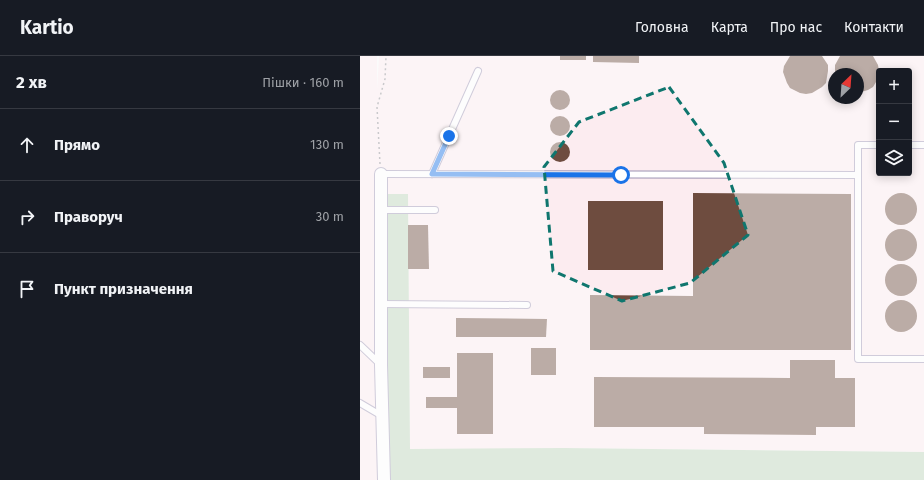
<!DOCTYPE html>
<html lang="uk">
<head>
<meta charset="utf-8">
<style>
	:root { --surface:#171b24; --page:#242831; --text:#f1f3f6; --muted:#9ea1a6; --line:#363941 }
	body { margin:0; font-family:"Fira Sans",sans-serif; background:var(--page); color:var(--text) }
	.controls { position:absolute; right:12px; top:12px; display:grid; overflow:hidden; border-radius:4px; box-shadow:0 2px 10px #0003 }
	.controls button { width:36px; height:36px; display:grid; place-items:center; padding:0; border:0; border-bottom:1px solid var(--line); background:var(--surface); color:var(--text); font:20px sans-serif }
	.compass { position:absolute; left:468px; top:12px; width:36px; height:36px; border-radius:50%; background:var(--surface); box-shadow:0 2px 10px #0003; rotate:25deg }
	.stop { position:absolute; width:12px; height:12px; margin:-9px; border:3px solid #1a73e8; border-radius:50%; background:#fff }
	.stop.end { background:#1a73e8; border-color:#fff; box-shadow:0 1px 4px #0008 }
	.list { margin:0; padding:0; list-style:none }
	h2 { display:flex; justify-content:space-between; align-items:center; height:52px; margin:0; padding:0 16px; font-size:17px }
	h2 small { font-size:13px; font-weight:400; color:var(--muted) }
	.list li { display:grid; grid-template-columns:26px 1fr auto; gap:12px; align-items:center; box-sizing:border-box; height:72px; padding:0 16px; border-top:1px solid var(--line) }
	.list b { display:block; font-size:15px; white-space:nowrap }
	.list em { font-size:13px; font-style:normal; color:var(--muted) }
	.icon { flex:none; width:22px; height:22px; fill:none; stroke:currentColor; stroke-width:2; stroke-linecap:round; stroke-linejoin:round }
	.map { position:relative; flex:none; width:564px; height:424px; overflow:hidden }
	header { display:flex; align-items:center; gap:24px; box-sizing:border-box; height:56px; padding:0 20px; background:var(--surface); border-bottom:1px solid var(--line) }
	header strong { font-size:19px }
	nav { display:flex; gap:22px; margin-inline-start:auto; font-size:14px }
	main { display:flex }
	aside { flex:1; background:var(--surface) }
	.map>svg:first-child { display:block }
	.industrial { fill:#fcecf0; fill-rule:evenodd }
	.green { fill:#bdd5bb }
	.building { fill:#6e4c3f }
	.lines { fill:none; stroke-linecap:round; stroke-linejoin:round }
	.lane-casing { stroke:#9c93b3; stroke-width:8 }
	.street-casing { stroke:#9c93b3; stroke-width:14 }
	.path { stroke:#8e8c92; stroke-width:1.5; stroke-dasharray:2 3; stroke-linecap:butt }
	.lane { stroke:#fff; stroke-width:6 }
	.street { stroke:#fff; stroke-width:12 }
	.route { stroke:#1a73e8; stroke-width:5 }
	.marked { fill:none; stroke:#0f766e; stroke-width:3; stroke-dasharray:8 5; stroke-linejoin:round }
</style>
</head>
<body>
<header>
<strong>Kartio</strong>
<nav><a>Головна</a><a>Карта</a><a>Про нас</a><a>Контакти</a></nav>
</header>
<main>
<aside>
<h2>2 хв<small>Пішки · 160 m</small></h2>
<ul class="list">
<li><svg class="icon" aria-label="ahead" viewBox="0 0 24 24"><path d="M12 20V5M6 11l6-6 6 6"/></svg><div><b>Прямо</b></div><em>130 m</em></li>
<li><svg class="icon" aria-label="right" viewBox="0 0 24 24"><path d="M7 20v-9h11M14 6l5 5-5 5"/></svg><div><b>Праворуч</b></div><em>30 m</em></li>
<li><svg class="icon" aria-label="arrive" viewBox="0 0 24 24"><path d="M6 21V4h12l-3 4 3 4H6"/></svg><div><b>Пункт призначення</b></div></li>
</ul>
</aside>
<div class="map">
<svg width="564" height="424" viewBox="0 0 564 424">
	<rect width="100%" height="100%" fill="#fbfbfb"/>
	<path class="industrial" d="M0,0H17V33L19,0H564V396L204,392L50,394L48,139L23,424H0ZM519,15H549V117H519ZM474,18H498V42H474Z"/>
	<path class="green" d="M20,138H48L50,393L204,392L564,396V424H23Z"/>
	<g class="building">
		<rect x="200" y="0" width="26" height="4"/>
		<path d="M233,0H279V7L233,6Z"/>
		<path d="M430,0H462L468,9V15L466,27L462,31L452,37L446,38L440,37L430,32L427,27L423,16L424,10Z"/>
		<path d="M480,0H513L518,9L519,15L516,26L513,31L508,34L498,37V18H475V9Z"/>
		<circle cx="200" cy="44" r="10"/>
		<circle cx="200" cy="70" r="10"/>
		<circle cx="200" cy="96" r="10"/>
		<path d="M333,137L491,138V294H230V239L333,240Z"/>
		<circle cx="541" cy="153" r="16"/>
		<rect x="228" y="145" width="75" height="69"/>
		<path d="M48,169H68L69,213H48Z"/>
		<circle cx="541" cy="189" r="16"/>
		<circle cx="541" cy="224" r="16"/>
		<circle cx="541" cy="260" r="16"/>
		<path d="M96,262L187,263L186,281H96Z"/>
		<rect x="171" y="292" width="25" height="27"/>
		<path d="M97,297H133V378H97V352H66V341H97Z"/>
		<path d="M430,304H475V322H495V371H456V379L344,378V371H234V321L430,322Z"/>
		<rect x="63" y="311" width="27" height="11"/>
	</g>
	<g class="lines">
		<defs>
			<g id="lane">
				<path d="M519,89H498V303H564"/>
				<path d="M549,89H564"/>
				<path d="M21,118L498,119"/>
				<path d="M72,118L118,15"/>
				<path d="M22,154H75"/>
				<path d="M21,248L167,249"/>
				<path d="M0,289L21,309"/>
				<path d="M0,347L22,360"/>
			</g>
			<path id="street" d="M21,118V309L24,424"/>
		</defs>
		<use href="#lane" class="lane-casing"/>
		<use href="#street" class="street-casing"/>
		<path class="path" d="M20,108L17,51L25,23L26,0"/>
		<use href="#lane" class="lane"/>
		<use href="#street" class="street"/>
	</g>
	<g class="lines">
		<path class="route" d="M89,80L72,118L261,119"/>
	</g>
	<path d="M0 0H564V424H0ZM309,31L364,107L388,179L330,227L262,245L193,215L184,111L219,66Z" fill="#fbfbfb" fill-opacity=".55" fill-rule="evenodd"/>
	<path class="marked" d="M309,31L364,107L388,179L330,227L262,245L193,215L184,111L219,66Z"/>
</svg>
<div class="controls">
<button>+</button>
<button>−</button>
<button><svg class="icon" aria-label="layers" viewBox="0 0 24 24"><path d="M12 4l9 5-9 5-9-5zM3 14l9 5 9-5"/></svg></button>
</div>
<svg class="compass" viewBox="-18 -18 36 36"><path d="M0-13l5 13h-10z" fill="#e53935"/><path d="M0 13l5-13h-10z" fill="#9ea1a6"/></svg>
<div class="stop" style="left:261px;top:119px"></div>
<div class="stop end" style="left:89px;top:80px"></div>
</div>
</main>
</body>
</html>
